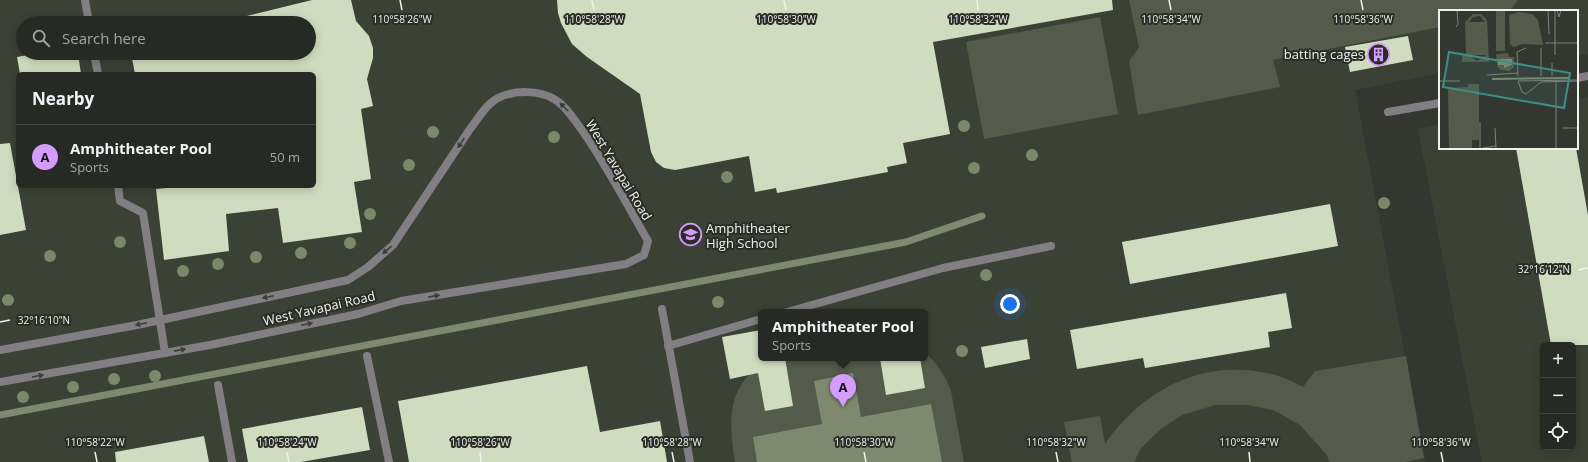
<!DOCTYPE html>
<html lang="en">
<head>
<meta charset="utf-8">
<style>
	:root { --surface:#272924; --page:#333531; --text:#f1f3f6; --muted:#a4a6a6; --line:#434541; --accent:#d49cfb }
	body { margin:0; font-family:"Open Sans",sans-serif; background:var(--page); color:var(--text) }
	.controls { position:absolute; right:12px; bottom:12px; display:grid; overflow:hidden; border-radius:6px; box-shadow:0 2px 10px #0003 }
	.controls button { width:36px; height:36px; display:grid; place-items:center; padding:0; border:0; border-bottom:1px solid var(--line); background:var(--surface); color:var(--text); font:20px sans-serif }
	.you { position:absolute; left:1010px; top:304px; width:14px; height:14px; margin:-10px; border:3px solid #fff; border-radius:50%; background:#1a73e8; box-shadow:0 0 0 6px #1a73e833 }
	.badge { display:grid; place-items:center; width:26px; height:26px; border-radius:50%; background:var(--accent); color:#111; font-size:13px; font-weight:700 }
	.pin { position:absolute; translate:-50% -33px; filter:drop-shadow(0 1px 2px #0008) }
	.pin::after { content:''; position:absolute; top:21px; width:14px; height:12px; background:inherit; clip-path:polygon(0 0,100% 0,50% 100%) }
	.popup { position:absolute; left:758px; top:309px; width:170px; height:52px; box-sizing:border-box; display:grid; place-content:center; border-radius:6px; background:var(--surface); filter:drop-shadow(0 1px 3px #0005); font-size:13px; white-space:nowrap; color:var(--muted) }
	.popup b { font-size:15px; color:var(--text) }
	.popup::after { content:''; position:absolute; left:50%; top:100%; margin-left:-8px; border:8px solid transparent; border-top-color:var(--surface) }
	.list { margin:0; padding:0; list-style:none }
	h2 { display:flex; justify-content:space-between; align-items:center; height:52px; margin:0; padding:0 16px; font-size:17px }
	h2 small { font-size:13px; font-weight:400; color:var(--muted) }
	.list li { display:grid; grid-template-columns:26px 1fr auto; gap:12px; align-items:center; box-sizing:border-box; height:64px; padding:0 16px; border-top:1px solid var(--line) }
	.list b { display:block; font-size:15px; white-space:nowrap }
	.list p { margin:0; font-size:13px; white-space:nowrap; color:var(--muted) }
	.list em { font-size:13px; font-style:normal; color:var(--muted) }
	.icon { flex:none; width:22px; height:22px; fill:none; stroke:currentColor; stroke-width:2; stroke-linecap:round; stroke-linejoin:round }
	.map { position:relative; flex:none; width:1588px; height:462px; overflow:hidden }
	.search { position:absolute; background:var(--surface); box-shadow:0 2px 10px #0003; left:16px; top:16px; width:300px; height:44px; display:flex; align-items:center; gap:10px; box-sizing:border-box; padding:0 14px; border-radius:22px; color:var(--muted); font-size:15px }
	.panel { position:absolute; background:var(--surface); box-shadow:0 2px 10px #0003; left:16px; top:72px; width:300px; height:116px; border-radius:6px }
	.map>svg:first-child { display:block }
	.built { fill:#3c4135; fill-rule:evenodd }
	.green { fill:#545b4a }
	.water { fill:#7e896f }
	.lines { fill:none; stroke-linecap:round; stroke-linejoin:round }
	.stream { stroke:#7e896f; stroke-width:7 }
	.building { fill:#d0dcbf }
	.lane { stroke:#817f83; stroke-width:8 }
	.street { stroke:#817f83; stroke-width:8 }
	.tree { fill:#7c886a }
	.oneway { fill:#3b3d39 }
	.ticks { fill:none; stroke:#f0f2ed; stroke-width:1.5 }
	.labels { text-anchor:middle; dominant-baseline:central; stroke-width:4; stroke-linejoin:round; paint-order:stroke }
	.poi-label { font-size:13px; fill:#f0f2ed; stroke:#2a2d26; text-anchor:end }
	.street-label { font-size:13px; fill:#f0f2ed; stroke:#2a2d26 }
	.inset-river { fill:none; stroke:#7e896f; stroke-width:2 }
	.inset-road { fill:none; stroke:#7f827c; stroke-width:1 }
	.view { fill:#3c8f87; fill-opacity:0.15; stroke:#3c8f87; stroke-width:2 }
	.inset-edge { fill:none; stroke:#f0f2ed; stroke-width:2 }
	.ticks-label { font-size:10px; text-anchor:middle; fill:#f0f2ed; stroke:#2a2d26; stroke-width:4; stroke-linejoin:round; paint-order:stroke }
</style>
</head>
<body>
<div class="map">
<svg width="1588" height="462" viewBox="0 0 1588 462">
	<rect width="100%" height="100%" fill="#343730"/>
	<g class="built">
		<path d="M0,0H1588V54L1577,56V11H1440V73L1355,90L1425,462H0ZM23,23H309V53H23ZM18,74H314V186H18ZM761,312H925V358H761Z"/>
		<path d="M1588,97V462H1482L1418,129L1440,125V148H1577V99ZM1543,345H1573V447H1543Z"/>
	</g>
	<g class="green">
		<path d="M1129,0H1518L1510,11H1440V27L1273,60L1280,87L1138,115L1129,61L1139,47Z"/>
		<path d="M1100,17L1118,114L984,139L966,42Z"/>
		<path d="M925,353C937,362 946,377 951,391L964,462H735C729,427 726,391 758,367C763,364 769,361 774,358H925Z"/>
		<path d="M1406,356L1424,458L1405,462H1330L1326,454L1300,425L1273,410L1247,405H1215L1182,415L1161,429L1141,448L1134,462H1072L1064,422L1100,416L1105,444C1141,391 1201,359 1266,373C1279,375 1292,381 1303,387L1315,371Z"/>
	</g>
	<path class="water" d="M853,373L861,417L931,404L942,462H757L753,437L822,424L814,381Z"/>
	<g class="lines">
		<path class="stream" d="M0,415L906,242L982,216"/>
	</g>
	<g class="building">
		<path d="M312,0H351L356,21L369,36L373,48V58L367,79L373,106L361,109L371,179L354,182L362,232L283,243L278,208L226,214L229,251L164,260L156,189L186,186H314V74H135L131,53H309V23H218Z"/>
		<path d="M557,0H1112L1113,10L933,42L950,134L903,143L907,163L887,167L888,172L777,193L776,188L755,192L749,156L675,170L664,168L656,162L651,152L640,94L587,57L572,44L561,23L558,13Z"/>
		<path d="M1408,36L1413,60L1350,72L1345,47Z"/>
		<path d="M39,53H78L81,74H20L17,57Z"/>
		<path d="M10,143L26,230L0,235V144Z"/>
		<path d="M1516,148H1576L1588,215V345H1551Z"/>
		<path d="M1330,204L1338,246L1130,284L1122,242Z"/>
		<path d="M1286,293L1292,328L1268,332L1270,347L1145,368L1143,358L1077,369L1070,330Z"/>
		<path d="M761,330V358H785L793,406L765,411L758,373L730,379L722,337Z"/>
		<path d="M1027,339L1030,359L985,368L981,347Z"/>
		<path d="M880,358H920L925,388L886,395Z"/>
		<path d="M587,366L600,432L660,421L667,462H409L398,401Z"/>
		<path d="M362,407L370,450L301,462H248L242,429Z"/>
		<path d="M204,436L209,462H116L115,452Z"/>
	</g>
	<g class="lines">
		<g class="lane">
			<path d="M85,0L89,23"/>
			<path d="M94,53L98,74"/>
			<path d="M118,186L120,201L143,213L165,353"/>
			<path d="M662,309L690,462"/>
			<path d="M787,312L943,268L1051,246"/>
			<path d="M668,346L761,319"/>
			<path d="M367,356L389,462"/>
			<path d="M218,385L232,462"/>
		</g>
		<g class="street">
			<path d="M1577,78L1588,76"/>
			<path d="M1388,112L1440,103"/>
			<path d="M0,350L137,325L348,280L368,267L393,245L470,129C478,119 486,104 498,98C514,90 539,90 554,99C565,105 572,117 579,126C605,162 626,203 648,241L644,255L626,264L401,301L358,314L210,345L0,382"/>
		</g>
	</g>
	<g class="tree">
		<circle cx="964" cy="126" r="6"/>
		<circle cx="433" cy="132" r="6"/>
		<circle cx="554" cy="137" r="6"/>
		<circle cx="1032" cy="155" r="6"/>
		<circle cx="409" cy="165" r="6"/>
		<circle cx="974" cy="168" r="6"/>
		<circle cx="727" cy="177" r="6"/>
		<circle cx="1384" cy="203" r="6"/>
		<circle cx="370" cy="214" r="6"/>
		<circle cx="120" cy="242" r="6"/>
		<circle cx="350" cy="243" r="6"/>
		<circle cx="301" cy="253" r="6"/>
		<circle cx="50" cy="256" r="6"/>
		<circle cx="256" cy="257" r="6"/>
		<circle cx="218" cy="264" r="6"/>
		<circle cx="183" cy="271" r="6"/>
		<circle cx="986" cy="275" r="6"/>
		<circle cx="8" cy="300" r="6"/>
		<circle cx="718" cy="302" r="6"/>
		<circle cx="962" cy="351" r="6"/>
		<circle cx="155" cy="376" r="6"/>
		<circle cx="114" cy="379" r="6"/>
		<circle cx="73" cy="387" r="6"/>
		<circle cx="23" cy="397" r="6"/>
	</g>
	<defs><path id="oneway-solid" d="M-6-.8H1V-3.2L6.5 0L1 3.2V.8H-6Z"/></defs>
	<g class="oneway">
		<use href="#oneway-solid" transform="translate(564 107) rotate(-135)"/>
		<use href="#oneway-solid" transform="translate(461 143) rotate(123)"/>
		<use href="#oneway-solid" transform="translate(387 250) rotate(139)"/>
		<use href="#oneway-solid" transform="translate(434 296) rotate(-9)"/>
		<use href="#oneway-solid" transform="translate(268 297) rotate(168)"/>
		<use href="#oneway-solid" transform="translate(141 324) rotate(168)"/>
		<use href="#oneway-solid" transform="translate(307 324) rotate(-12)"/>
		<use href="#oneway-solid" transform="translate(180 350) rotate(-11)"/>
		<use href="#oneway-solid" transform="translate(38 376) rotate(-10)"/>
	</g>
	<path class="ticks" d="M400,0L402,10M592,0L594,10M784,0L786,10M977,0L978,10M1169,0L1171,10M1361,0L1363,10M1578,270L1588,268M0,322L10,320M95,452L97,462M287,452L289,462M480,452L481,462M672,452L674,462M864,452L866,462M1056,452L1058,462M1249,452L1250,462M1441,452L1443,462"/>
	<defs>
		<symbol id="building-ring" viewBox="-11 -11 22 22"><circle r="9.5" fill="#2a2d26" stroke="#d49cfb" stroke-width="1.5"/><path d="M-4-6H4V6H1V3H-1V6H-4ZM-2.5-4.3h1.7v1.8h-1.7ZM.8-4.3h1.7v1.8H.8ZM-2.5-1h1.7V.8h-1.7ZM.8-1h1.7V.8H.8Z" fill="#d49cfb"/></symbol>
		<symbol id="school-ring" viewBox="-11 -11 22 22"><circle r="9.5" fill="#2a2d26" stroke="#d49cfb" stroke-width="1.5"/><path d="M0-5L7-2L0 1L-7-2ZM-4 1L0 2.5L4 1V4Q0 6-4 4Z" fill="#d49cfb"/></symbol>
	</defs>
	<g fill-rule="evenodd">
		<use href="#building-ring" x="1366" y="42" width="25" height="25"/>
		<use href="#school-ring" x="678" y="222" width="25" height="25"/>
	</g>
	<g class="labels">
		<g class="poi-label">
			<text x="1364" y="54">batting cages</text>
			<text x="706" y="228" text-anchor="start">Amphitheater<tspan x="706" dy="15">High School</tspan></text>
		</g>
		<g class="street-label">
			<text transform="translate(619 170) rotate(59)">West Yavapai Road</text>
			<text transform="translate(319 308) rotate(-13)">West Yavapai Road</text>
		</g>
	</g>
	<g transform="translate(1439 10)">
		<rect width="139" height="139" fill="#343730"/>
		<path d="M57,0H66V41H57ZM80,2L93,4L99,10L104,35L83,34L75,37L71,34L70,5ZM34,4H42L48,10L50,52H23V44H27L26,12ZM41,6L46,12H30L34,7ZM30,45H47L38,51ZM69,43L70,47H75V57L70,61L61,60L58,56L57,44ZM29,74H40V130H33V139H10L9,78L29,77Z" fill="#545b4a" fill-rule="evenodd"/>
		<path d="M59,49H73V55L65,58V55H59Z" fill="#7e896f"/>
		<path class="inset-river" d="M53,69L130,68"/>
		<path class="inset-road" d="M109,0L110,24M116,0V45M118,0L120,7L122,0M17,17L19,14L18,0M106,33H139M48,65L79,63M79,66L78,42L87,38M102,66V38M113,66V53M139,70L79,71L83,82L87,84L102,72L139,71M0,71H21M117,71V139M56,118L57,139M124,118H139M44,138L57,136M41,139V112"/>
		<path class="view" d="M10,42L131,63L125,98L4,77Z"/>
		<rect width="139" height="139" class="inset-edge"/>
	</g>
	<g class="ticks-label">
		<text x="402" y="23">110°58'26"W</text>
		<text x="786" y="23">110°58'30"W</text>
		<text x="1171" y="23">110°58'34"W</text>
		<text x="594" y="23">110°58'28"W</text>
		<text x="978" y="23">110°58'32"W</text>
		<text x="1363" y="23">110°58'36"W</text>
		<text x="1544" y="273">32°16'12"N</text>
		<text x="44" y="324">32°16'10"N</text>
		<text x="95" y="446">110°58'22"W</text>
		<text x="287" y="446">110°58'24"W</text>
		<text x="480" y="446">110°58'26"W</text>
		<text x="672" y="446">110°58'28"W</text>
		<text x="864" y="446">110°58'30"W</text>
		<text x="1056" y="446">110°58'32"W</text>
		<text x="1249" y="446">110°58'34"W</text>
		<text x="1441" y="446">110°58'36"W</text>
	</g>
</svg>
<div class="controls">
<button>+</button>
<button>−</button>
<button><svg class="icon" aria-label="locate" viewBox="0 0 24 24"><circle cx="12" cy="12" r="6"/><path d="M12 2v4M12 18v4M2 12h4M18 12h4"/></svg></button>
</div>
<div class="you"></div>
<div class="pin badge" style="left:843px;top:407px">A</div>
<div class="popup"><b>Amphitheater Pool</b>Sports</div>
<div class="search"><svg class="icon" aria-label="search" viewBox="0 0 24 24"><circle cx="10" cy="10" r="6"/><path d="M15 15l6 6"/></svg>Search here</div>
<section class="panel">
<h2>Nearby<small></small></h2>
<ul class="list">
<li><span class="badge">A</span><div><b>Amphitheater Pool</b><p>Sports</p></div><em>50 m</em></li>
</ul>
</section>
</div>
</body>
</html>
